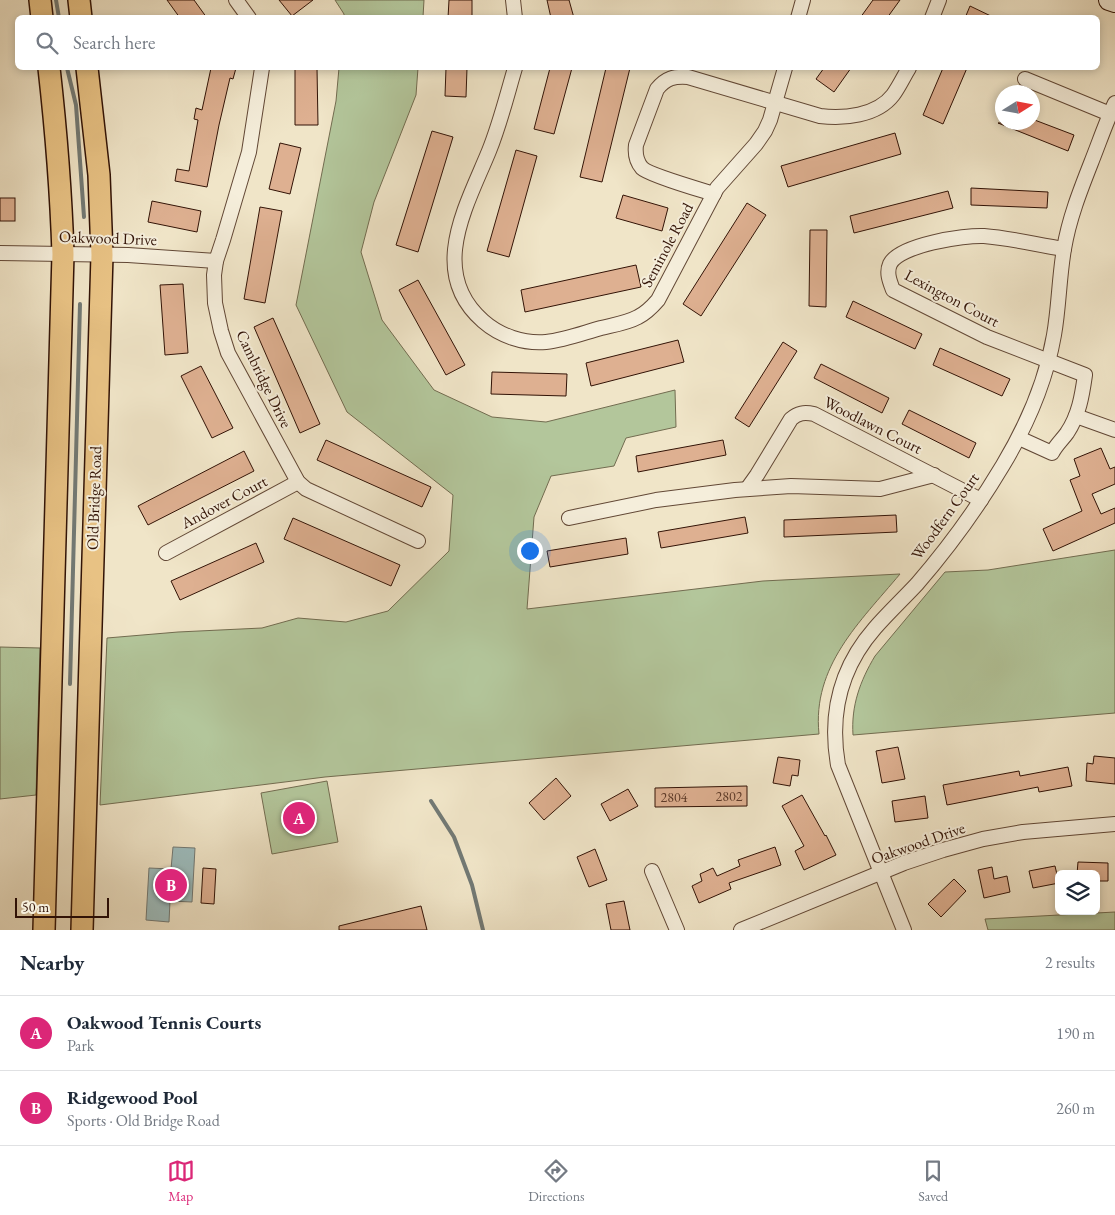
<!DOCTYPE html>
<html lang="en">
<head>
<meta charset="utf-8">
<style>
	:root { --surface:#fff; --page:#f2f2f3; --text:#1f2937; --muted:#747a83; --line:#e0e1e3; --accent:#db2777 }
	body { margin:0; font-family:"EB Garamond",serif; background:var(--page); color:var(--text) }
	.controls { position:absolute; right:15px; bottom:15px; display:grid; overflow:hidden; border-radius:8px; box-shadow:0 2px 8px #0003 }
	.controls button { width:45px; height:45px; display:grid; place-items:center; padding:0; border:0; border-bottom:1px solid var(--line); background:var(--surface); color:var(--text); font:25px sans-serif }
	.compass { position:absolute; left:995px; top:85px; width:45px; height:45px; border-radius:50%; background:var(--surface); box-shadow:0 2px 8px #0003; rotate:79deg }
	.scale { position:absolute; left:15px; bottom:12px; width:94px; box-sizing:border-box; padding-left:5px; border:2px solid #321306; border-top:0; font-size:14px; line-height:18px; white-space:nowrap; color:#321306; -webkit-text-stroke:4px #f5eedb; paint-order:stroke }
	.you { position:absolute; left:529px; top:550px; width:18px; height:18px; margin:-12px; border:4px solid #fff; border-radius:50%; background:#1a73e8; box-shadow:0 0 0 8px #1a73e833 }
	.badge { display:grid; place-items:center; width:32px; height:32px; border-radius:50%; background:var(--accent); color:#fff; font-size:16px; font-weight:700 }
	.pin { position:absolute; translate:-50% -50%; border:2px solid #fff; box-shadow:0 1px 5px #0006 }
	.list { margin:0; padding:0; list-style:none }
	h2 { display:flex; justify-content:space-between; align-items:center; height:65px; margin:0; padding:0 20px; font-size:21px }
	h2 small { font-size:16px; font-weight:400; color:var(--muted) }
	.list li { display:grid; grid-template-columns:32px 1fr auto; gap:15px; align-items:center; box-sizing:border-box; height:75px; padding:0 20px; border-top:1px solid var(--line) }
	.list b { display:block; font-size:19px; white-space:nowrap }
	.list p { margin:0; font-size:16px; white-space:nowrap; color:var(--muted) }
	.list em { font-size:16px; font-style:normal; color:var(--muted) }
	.icon { flex:none; width:28px; height:28px; fill:none; stroke:currentColor; stroke-width:2; stroke-linecap:round; stroke-linejoin:round }
	.map { position:relative; flex:none; width:1115px; height:930px; overflow:hidden }
	.search { position:absolute; background:var(--surface); box-shadow:0 2px 8px #0003; left:15px; right:15px; top:15px; height:55px; display:flex; align-items:center; gap:12px; box-sizing:border-box; padding:0 18px; border-radius:8px; color:var(--muted); font-size:19px }
	.sheet { height:215px; background:var(--surface) }
	nav { display:flex; justify-content:space-around; align-items:center; box-sizing:border-box; height:70px; border-top:1px solid var(--line); background:var(--surface); font-size:14px; color:var(--muted) }
	nav a { display:grid; justify-items:center; gap:2px }
	nav .on { color:var(--accent) }
	.map>svg:first-child { display:block }
	.green { fill:#b3c69b; stroke:#726c50 }
	.water { fill:#9dbdbe; stroke:#727974 }
	.lines { fill:none; stroke-linecap:round; stroke-linejoin:round }
	.stream { stroke:#727974; stroke-width:4 }
	.building { fill:#deb091; stroke:#321306 }
	.street-casing { stroke:#624836; stroke-width:16 }
	.secondary-casing { stroke:#321306; stroke-width:22 }
	.primary-casing { stroke:#321306; stroke-width:24 }
	.street { stroke:#f5eedb; stroke-width:14 }
	.secondary { stroke:#f5eedb; stroke-width:20 }
	.primary { stroke:#e8c284; stroke-width:21 }
	.labels { text-anchor:middle; dominant-baseline:central; stroke-width:4; stroke-linejoin:round; paint-order:stroke }
	.number-label { font-size:14px; fill:#5d3a29 }
	.street-label { font-size:16px; fill:#321306; stroke:#f5eedb }
</style>
</head>
<body>
<div class="map">
<svg width="1115" height="930" viewBox="0 0 1115 930">
	<rect width="100%" height="100%" fill="#f0e5c8"/>
	<filter id="stains"><feTurbulence type="fractalNoise" baseFrequency=".004" numOctaves="4"/><feColorMatrix values="0 0 0 0 .2 0 0 0 0 .09 0 0 0 0 .02 0 0 0 .5 -.17"/></filter>
	<radialGradient id="worn" r=".72"><stop offset=".6" stop-color="#630" stop-opacity="0"/><stop offset="1" stop-color="#630" stop-opacity=".3"/></radialGradient>
	<g class="green">
		<path d="M335,0H424L423,17H344V14Z"/>
		<path d="M339,68H418L416,95L374,202L361,252L382,320L434,390L492,417L546,422L675,390L676,427L626,438L614,466L551,476L534,517L527,609L763,581L900,574C860,622 812,666 819,734L325,777L100,805L107,638L178,632L262,628L298,618L346,622L388,611L449,551L453,495L347,412L296,305L336,101Z"/>
		<path d="M1115,550V713L853,735C851,706 860,681 875,656L945,572L988,570Z"/>
		<path d="M0,647L40,648L36,795L0,799Z"/>
		<path d="M327,781L338,842L272,854L261,793Z"/>
		<path d="M1115,912V930H988L985,919Z"/>
	</g>
	<path class="water" d="M173,847L195,848L192,902L170,901L169,922L146,920L149,868L171,869Z"/>
	<g class="lines">
		<g class="stream">
			<path d="M56,0L59,18"/>
			<path d="M67,68L76,105L84,217"/>
			<path d="M70,684L80,304"/>
			<path d="M431,801L454,837L472,885L483,930"/>
		</g>
	</g>
	<g class="building">
		<path d="M167,0H194L207,18H180Z"/>
		<path d="M279,0H313L292,16Z"/>
		<path d="M449,0H472V18H448Z"/>
		<path d="M547,0H569L574,18H551Z"/>
		<path d="M873,0H900L887,18H860Z"/>
		<path d="M970,6L995,18H965Z"/>
		<path d="M211,68H236L233,79L230,78L219,125L207,187L175,181L177,169L189,171L198,120L194,119L196,108L202,110Z"/>
		<path d="M295,68H317L318,125H295Z"/>
		<path d="M446,68H467L466,97L445,96Z"/>
		<path d="M550,68H572L554,134L534,129Z"/>
		<path d="M606,68H630L602,182L580,177Z"/>
		<path d="M824,68H851L834,92L816,79Z"/>
		<path d="M943,68H967L943,124L923,115Z"/>
		<path d="M1032,119L1074,135L1068,151L998,123L1032,122Z"/>
		<path d="M432,131L453,137L418,252L396,245Z"/>
		<path d="M895,133L901,154L788,187L781,166Z"/>
		<path d="M280,143L301,148L290,194L269,189Z"/>
		<path d="M516,150L537,156L509,257L487,251Z"/>
		<path d="M971,188L1048,192L1047,208L971,205Z"/>
		<path d="M948,191L953,208L854,233L850,216Z"/>
		<path d="M623,195L668,208L662,231L616,218Z"/>
		<rect x="0" y="198" width="15" height="23"/>
		<path d="M152,201L201,211L197,232L148,222Z"/>
		<path d="M747,203L766,215L701,316L683,304Z"/>
		<path d="M260,207L282,211L265,303L244,299Z"/>
		<path d="M810,230H827L826,307L809,306Z"/>
		<path d="M636,265L641,287L525,312L521,290Z"/>
		<path d="M418,280L465,365L446,375L399,290Z"/>
		<path d="M183,284L188,353L165,355L160,285Z"/>
		<path d="M853,301L922,334L915,349L846,317Z"/>
		<path d="M273,318L320,424L300,433L254,327Z"/>
		<path d="M678,340L684,362L591,386L586,363Z"/>
		<path d="M783,342L797,351L749,427L735,418Z"/>
		<path d="M940,348L1010,379L1002,396L933,365Z"/>
		<path d="M821,364L889,398L882,413L814,378Z"/>
		<path d="M201,366L233,428L212,438L181,376Z"/>
		<path d="M492,372L567,374L566,396L491,394Z"/>
		<path d="M909,410L976,443L969,458L902,424Z"/>
		<path d="M326,440L431,487L422,507L317,460Z"/>
		<path d="M723,440L726,455L638,472L636,456Z"/>
		<path d="M1101,448L1110,469L1115,467V484L1092,494L1101,514L1115,508V523L1053,551L1043,529L1082,511L1070,480L1080,476L1074,459Z"/>
		<path d="M244,451L254,471L148,525L138,506Z"/>
		<path d="M896,515L897,532L784,537V520Z"/>
		<path d="M745,517L748,533L661,548L658,532Z"/>
		<path d="M293,518L400,565L391,586L284,539Z"/>
		<path d="M626,538L628,554L550,567L547,551Z"/>
		<path d="M256,543L264,562L180,600L171,581Z"/>
		<path d="M898,747L905,779L882,783L876,751Z"/>
		<path d="M1094,756L1115,758V784L1086,781L1087,763L1093,764Z"/>
		<path d="M778,757L800,760L798,776L792,775L790,786L773,783Z"/>
		<path d="M1068,767L1072,786L1039,792L1038,787L947,805L943,785L1019,771L1020,776Z"/>
		<path d="M556,778L571,796L544,820L529,803Z"/>
		<path d="M747,786V806L655,807V788Z"/>
		<path d="M628,789L638,806L610,821L601,804Z"/>
		<path d="M802,795L825,836L826,835L836,855L804,870L795,851L804,846L782,806Z"/>
		<path d="M925,796L928,818L895,822L892,801Z"/>
		<path d="M775,847L781,865L729,883L731,889L699,903L692,886L702,881L700,874L713,868L717,876L740,866L738,860Z"/>
		<path d="M595,849L607,880L589,887L577,857Z"/>
		<path d="M1078,862L1108,863V881H1096V874H1077Z"/>
		<path d="M1055,866L1059,883L1033,888L1029,871Z"/>
		<path d="M992,867L994,879L1007,876L1010,892L984,898L978,870Z"/>
		<path d="M203,868L216,869L214,904L201,903Z"/>
		<path d="M954,879L966,891L941,917L928,904Z"/>
		<path d="M624,901L630,930H611L606,904Z"/>
		<path d="M421,906L427,930H339V926Z"/>
	</g>
	<g class="lines">
		<defs>
			<g id="street">
				<path d="M236,0L249,18"/>
				<path d="M513,0L515,18"/>
				<path d="M798,18L803,0"/>
				<path d="M932,18L939,0"/>
				<path d="M262,68L249,152L223,240L216,261L214,275L215,303L221,331L228,353L298,482L306,489L418,541"/>
				<path d="M515,68C507,95 500,124 489,151C467,205 427,272 483,321C500,336 524,344 546,342C565,340 583,333 601,328C613,325 627,323 638,317C646,313 652,307 658,300L717,188L756,144L765,131L770,120L785,68"/>
				<path d="M1025,79L1110,114"/>
				<path d="M714,194C701,190 649,175 642,168C636,161 635,153 636,145L657,89C666,78 674,76 688,77L820,116C843,119 877,116 893,95C899,87 904,76 909,68"/>
				<path d="M0,253L128,255L216,261"/>
				<path d="M1076,416L1115,430"/>
				<path d="M1019,438L1052,453C1056,445 1062,440 1067,433C1079,415 1082,396 1085,375L987,337L893,290C890,282 886,273 890,264C899,245 964,235 984,236C1010,238 1038,245 1064,249"/>
				<path d="M747,489L757,475L791,419C798,413 804,412 814,414L981,500"/>
				<path d="M569,518L656,500L735,490L791,486L880,489L934,475"/>
				<path d="M166,553L298,482"/>
				<path d="M652,871L677,930"/>
				<path d="M741,930L904,863L943,850L983,839L1023,832L1115,824"/>
				<path d="M904,930L838,765C829,713 840,668 875,628C888,613 903,599 917,584C949,547 978,507 1003,465C1027,425 1046,381 1054,335C1059,307 1059,278 1064,249C1069,219 1080,191 1091,163C1099,143 1106,122 1115,103"/>
			</g>
			<path id="secondary" d="M1109,0L1115,2"/>
			<g id="primary">
				<path d="M40,0L42,18"/>
				<path d="M79,0L81,18"/>
				<path d="M44,930L63,254C61,192 56,130 49,68"/>
				<path d="M82,930L102,255L99,175L87,68"/>
			</g>
		</defs>
		<use href="#street" class="street-casing"/>
		<use href="#secondary" class="secondary-casing"/>
		<use href="#primary" class="primary-casing"/>
		<use href="#street" class="street"/>
		<use href="#secondary" class="secondary"/>
		<use href="#primary" class="primary"/>
	</g>
	<g class="labels">
		<g class="number-label">
			<text x="729" y="796">2802</text>
			<text x="674" y="797">2804</text>
		</g>
		<g class="street-label">
			<text transform="translate(108 238) rotate(2)">Oakwood Drive</text>
			<text transform="translate(667 245) rotate(-62)">Seminole Road</text>
			<text transform="translate(952 298) rotate(28)">Lexington Court</text>
			<text transform="translate(264 379) rotate(64)">Cambridge Drive</text>
			<text transform="translate(873 425) rotate(27)">Woodlawn Court</text>
			<text transform="translate(94 498) rotate(-88)">Old Bridge Road</text>
			<text transform="translate(224 502) rotate(-28)">Andover Court</text>
			<text transform="translate(945 516) rotate(-54)">Woodfern Court</text>
			<text transform="translate(918 843) rotate(-19)">Oakwood Drive</text>
		</g>
	</g>
	<rect width="100%" height="100%" filter="url(#stains)"/>
	<rect width="100%" height="100%" fill="url(#worn)"/>
</svg>
<div class="controls">
<button><svg class="icon" aria-label="layers" viewBox="0 0 24 24"><path d="M12 4l9 5-9 5-9-5zM3 14l9 5 9-5"/></svg></button>
</div>
<svg class="compass" viewBox="-18 -18 36 36"><path d="M0-13l5 13h-10z" fill="#e53935"/><path d="M0 13l5-13h-10z" fill="#747a83"/></svg>
<div class="scale">50 m</div>
<div class="you"></div>
<div class="pin badge" style="left:299px;top:818px">A</div>
<div class="pin badge" style="left:171px;top:885px">B</div>
<div class="search"><svg class="icon" aria-label="search" viewBox="0 0 24 24"><circle cx="10" cy="10" r="6"/><path d="M15 15l6 6"/></svg>Search here</div>
</div>
<section class="sheet">
<h2>Nearby<small>2 results</small></h2>
<ul class="list">
<li><span class="badge">A</span><div><b>Oakwood Tennis Courts</b><p>Park</p></div><em>190 m</em></li>
<li><span class="badge">B</span><div><b>Ridgewood Pool</b><p>Sports · Old Bridge Road</p></div><em>260 m</em></li>
</ul>
</section>
<nav>
<a class="on"><svg class="icon" aria-label="map" viewBox="0 0 24 24"><path d="M3 6l6-2 6 2 6-2v14l-6 2-6-2-6 2zM9 4v14M15 6v14"/></svg>Map</a>
<a><svg class="icon" aria-label="directions" viewBox="0 0 24 24"><path d="M12 3l9 9-9 9-9-9zM9 14v-3h6M13 9l2 2-2 2"/></svg>Directions</a>
<a><svg class="icon" aria-label="saved" viewBox="0 0 24 24"><path d="M7 4h10v16l-5-4-5 4z"/></svg>Saved</a>
</nav>
</body>
</html>
